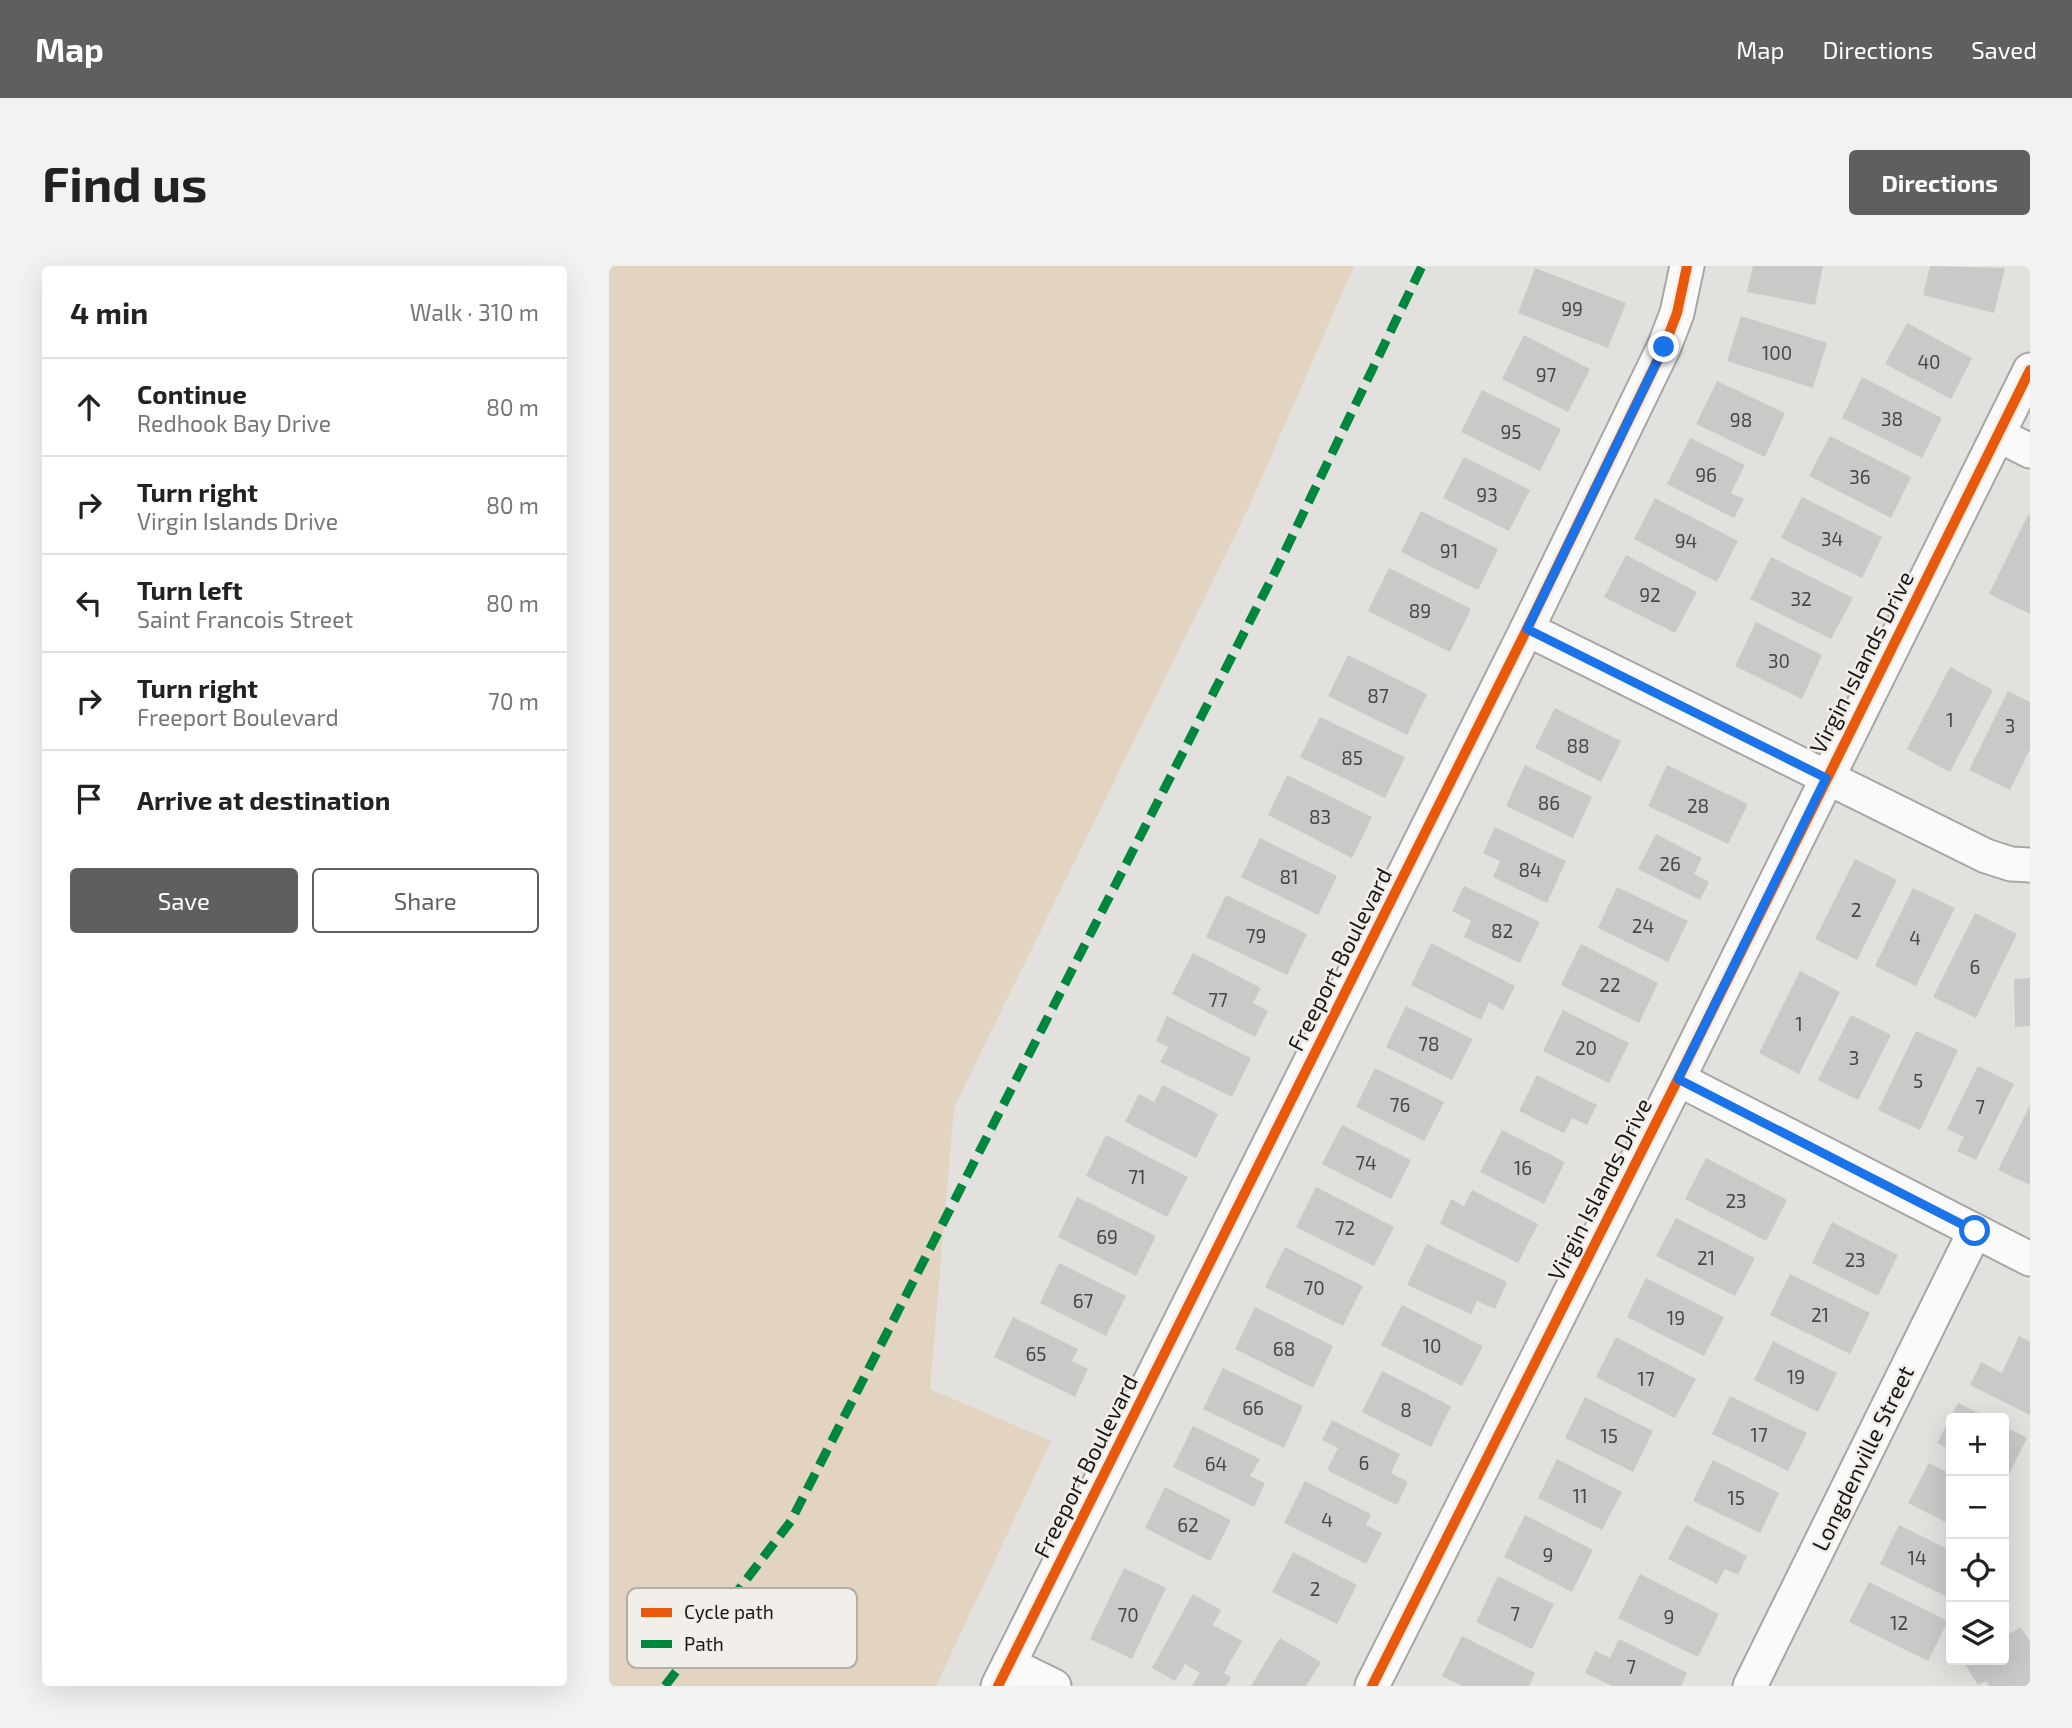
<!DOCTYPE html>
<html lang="en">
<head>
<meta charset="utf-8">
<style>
	:root { --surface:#fff; --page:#f2f2f2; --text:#222; --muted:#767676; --line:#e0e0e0; --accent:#615f5d }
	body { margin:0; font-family:"Exo 2",sans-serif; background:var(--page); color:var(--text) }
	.controls { position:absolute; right:21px; bottom:21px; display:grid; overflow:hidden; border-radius:7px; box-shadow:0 7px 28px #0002 }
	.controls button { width:63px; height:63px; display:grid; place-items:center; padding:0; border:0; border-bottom:2px solid var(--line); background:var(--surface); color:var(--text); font:35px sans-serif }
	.stop { position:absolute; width:21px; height:21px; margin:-16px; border:5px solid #1a73e8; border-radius:50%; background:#fff }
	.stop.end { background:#1a73e8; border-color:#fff; box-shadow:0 2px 7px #0008 }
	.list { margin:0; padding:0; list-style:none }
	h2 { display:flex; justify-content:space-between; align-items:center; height:91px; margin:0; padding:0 28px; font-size:30px }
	h2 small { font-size:23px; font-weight:400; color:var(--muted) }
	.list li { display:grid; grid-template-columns:46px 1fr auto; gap:21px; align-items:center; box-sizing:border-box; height:98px; padding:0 28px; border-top:2px solid var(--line) }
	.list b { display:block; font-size:26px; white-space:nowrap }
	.list p { margin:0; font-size:23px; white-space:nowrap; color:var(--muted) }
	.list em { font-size:23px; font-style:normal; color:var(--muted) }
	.actions { display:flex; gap:14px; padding:21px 28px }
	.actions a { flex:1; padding:16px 0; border:2px solid var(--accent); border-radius:7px; text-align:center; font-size:24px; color:var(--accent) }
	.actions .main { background:var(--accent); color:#fff }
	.icon { flex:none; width:38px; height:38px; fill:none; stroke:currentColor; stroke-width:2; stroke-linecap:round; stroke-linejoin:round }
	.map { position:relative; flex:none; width:1421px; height:1420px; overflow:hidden; border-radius:7px }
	header { display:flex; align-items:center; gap:42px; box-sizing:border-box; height:98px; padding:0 35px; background:var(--accent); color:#fff }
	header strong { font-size:33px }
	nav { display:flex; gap:38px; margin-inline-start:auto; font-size:24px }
	.intro { display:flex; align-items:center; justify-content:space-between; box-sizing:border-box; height:168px; padding:0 42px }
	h1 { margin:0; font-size:49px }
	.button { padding:18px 32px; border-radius:7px; background:var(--accent); color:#fff; font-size:24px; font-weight:700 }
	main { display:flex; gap:42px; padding:0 42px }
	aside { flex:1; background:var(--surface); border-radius:7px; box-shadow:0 7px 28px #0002 }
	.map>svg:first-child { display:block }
	.green { fill:#e2d4c0 }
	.building { fill:#cac9c7 }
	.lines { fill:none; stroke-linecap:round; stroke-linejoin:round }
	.minor-casing { stroke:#a7a6a4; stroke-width:37 }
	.minor { stroke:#fbfafa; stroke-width:33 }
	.quiet { stroke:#00873e; stroke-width:9; stroke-dasharray:18 9; stroke-linecap:butt }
	.cycleway-casing { stroke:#f2eee9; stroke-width:15 }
	.cycleway { stroke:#e8590c; stroke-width:10 }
	.route { stroke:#1a73e8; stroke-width:9 }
	.labels { text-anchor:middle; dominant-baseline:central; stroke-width:5; stroke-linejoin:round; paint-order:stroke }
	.number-label { font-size:19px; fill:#484745 }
	.street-label { font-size:23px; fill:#1b1917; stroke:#f2eee9 }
	.key { fill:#f2eee9; stroke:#b2aeaa; stroke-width:2 }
	.key-label { font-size:19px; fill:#1b1917 }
</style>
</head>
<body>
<header>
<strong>Map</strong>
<nav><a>Map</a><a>Directions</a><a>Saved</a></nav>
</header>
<div class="intro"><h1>Find us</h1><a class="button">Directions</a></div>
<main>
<aside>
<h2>4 min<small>Walk · 310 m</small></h2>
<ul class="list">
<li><svg class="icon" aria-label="ahead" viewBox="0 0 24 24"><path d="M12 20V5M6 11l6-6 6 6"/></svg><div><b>Continue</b><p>Redhook Bay Drive</p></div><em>80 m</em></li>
<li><svg class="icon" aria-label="right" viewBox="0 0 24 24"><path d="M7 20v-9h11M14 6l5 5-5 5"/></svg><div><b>Turn right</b><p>Virgin Islands Drive</p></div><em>80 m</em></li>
<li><svg class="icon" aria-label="left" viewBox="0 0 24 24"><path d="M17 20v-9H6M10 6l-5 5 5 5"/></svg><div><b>Turn left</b><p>Saint Francois Street</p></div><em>80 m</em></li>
<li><svg class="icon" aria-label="right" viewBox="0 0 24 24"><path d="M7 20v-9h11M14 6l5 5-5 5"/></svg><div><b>Turn right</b><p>Freeport Boulevard</p></div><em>70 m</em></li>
<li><svg class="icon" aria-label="arrive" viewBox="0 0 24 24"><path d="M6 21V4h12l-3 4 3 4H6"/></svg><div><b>Arrive at destination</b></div></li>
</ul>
<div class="actions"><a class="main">Save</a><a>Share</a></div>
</aside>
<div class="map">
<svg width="1421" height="1420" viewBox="0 0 1421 1420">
	<rect width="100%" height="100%" fill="#e3e1de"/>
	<path class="green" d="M0,0H745L639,243L345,841L321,1123L442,1175L327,1420H0Z"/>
	<g class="building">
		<path d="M1144,0H1214L1206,39L1138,26Z"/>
		<path d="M1321,0L1396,2L1385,47L1314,29Z"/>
		<path d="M926,2L1017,37L999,82L909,47Z"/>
		<path d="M1132,50L1218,77L1204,122L1118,95Z"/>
		<path d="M1298,57L1363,92L1342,133L1276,98Z"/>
		<path d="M915,69L981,103L959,146L893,113Z"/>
		<path d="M1253,111L1333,152L1313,192L1233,152Z"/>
		<path d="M1108,115L1176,147L1156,191L1087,158Z"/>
		<path d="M873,124L952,163L931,205L852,166Z"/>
		<path d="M1221,170L1302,211L1282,252L1200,210Z"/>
		<path d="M1081,172L1136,199L1122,227L1135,233L1125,252L1058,218Z"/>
		<path d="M855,191L921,224L900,265L834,232Z"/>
		<path d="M1193,231L1273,271L1253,312L1172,272Z"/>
		<path d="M1046,232L1129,275L1108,316L1025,273Z"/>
		<path d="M812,245L889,283L869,324L792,286Z"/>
		<path d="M1419,249L1421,250V348L1380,328Z"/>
		<path d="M1017,289L1088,326L1066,367L995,331Z"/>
		<path d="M1162,291L1244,332L1222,373L1141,333Z"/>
		<path d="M780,302L862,343L841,386L759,345Z"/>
		<path d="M1147,356L1213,389L1193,433L1126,400Z"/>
		<path d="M739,389L818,428L798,469L719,430Z"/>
		<path d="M1341,401L1384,424L1341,506L1298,483Z"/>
		<path d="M1399,425L1421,436V483L1401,524L1360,504Z"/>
		<path d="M946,442L1012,475L992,516L926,482Z"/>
		<path d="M711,451L796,491L776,532L691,491Z"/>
		<path d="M916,499L983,531L964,572L897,540Z"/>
		<path d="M1058,499L1139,538L1119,578L1039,540Z"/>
		<path d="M678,509L763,551L743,592L659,549Z"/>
		<path d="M886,561L957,595L938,637L884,611L891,595L874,587Z"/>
		<path d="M1047,568L1093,592L1085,608L1100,616L1091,634L1029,603Z"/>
		<path d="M651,572L728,610L709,649L632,611Z"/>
		<path d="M1246,593L1288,614L1248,694L1206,673Z"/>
		<path d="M855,620L931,656L911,697L855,671L862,655L843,645Z"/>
		<path d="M1008,621L1079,655L1059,696L989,662Z"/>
		<path d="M1304,622L1346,642L1307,720L1266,700Z"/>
		<path d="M617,629L698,668L678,709L597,671Z"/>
		<path d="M1366,647L1408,668L1367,752L1324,731Z"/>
		<path d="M822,677L906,720L894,744L880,736L872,754L802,719Z"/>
		<path d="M972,678L1049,717L1030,757L952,719Z"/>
		<path d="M584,687L652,722L644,737L659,745L646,771L563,728Z"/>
		<path d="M1191,705L1231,726L1190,808L1150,787Z"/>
		<path d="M1421,712V760L1406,761L1405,713Z"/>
		<path d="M797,740L864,773L843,814L777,781Z"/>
		<path d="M954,744L1020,777L1000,817L934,785Z"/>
		<path d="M1242,749L1282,769L1249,834L1209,814Z"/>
		<path d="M558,750L642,792L623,831L551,796L559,781L547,775Z"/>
		<path d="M1307,765L1349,784L1311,864L1269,844Z"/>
		<path d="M1369,800L1405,818L1367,894L1348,885L1355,871L1338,863Z"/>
		<path d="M766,802L835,836L815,875L747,841Z"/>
		<path d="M928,809L988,839L978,859L963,852L955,867L910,845Z"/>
		<path d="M554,819L609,848L587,892L516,856L530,828L545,836Z"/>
		<path d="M1421,839V919L1389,904Z"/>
		<path d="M733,859L802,894L782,933L713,898Z"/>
		<path d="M893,864L956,896L935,938L871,906Z"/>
		<path d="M497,869L579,911L558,951L477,910Z"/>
		<path d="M1097,892L1178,934L1157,975L1076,933Z"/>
		<path d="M707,921L785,961L765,1000L687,961Z"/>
		<path d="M863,924L929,958L909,997L831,958L842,933L855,940Z"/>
		<path d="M468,931L547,970L527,1010L449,971Z"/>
		<path d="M1067,952L1146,992L1126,1030L1047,990Z"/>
		<path d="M1223,956L1289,989L1269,1030L1203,997Z"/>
		<path d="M818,978L898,1016L886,1043L868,1035L862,1048L798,1019Z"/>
		<path d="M676,981L754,1020L734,1060L656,1021Z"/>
		<path d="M450,997L517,1030L497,1070L431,1037Z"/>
		<path d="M1181,1008L1261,1047L1241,1088L1161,1049Z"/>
		<path d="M1037,1012L1115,1051L1095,1090L1018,1051Z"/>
		<path d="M793,1039L874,1080L853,1120L772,1079Z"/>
		<path d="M646,1041L724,1080L704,1122L626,1083Z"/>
		<path d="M404,1051L469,1083L463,1095L479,1103L466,1131L385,1091Z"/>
		<path d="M1410,1070L1421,1076V1149L1361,1119L1372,1096L1393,1107Z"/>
		<path d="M1007,1071L1087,1113L1066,1152L987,1111Z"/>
		<path d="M1164,1075L1228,1107L1209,1146L1145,1114Z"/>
		<path d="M614,1102L694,1140L675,1182L594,1143Z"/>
		<path d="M773,1105L842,1140L822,1181L753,1146Z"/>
		<path d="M1121,1130L1198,1167L1179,1205L1103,1168Z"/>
		<path d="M976,1131L1044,1165L1024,1206L956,1172Z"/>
		<path d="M1349,1137L1380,1152H1342V1184L1328,1177Z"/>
		<path d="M723,1154L791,1188L782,1207L799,1216L788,1239L718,1204L729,1182L713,1174Z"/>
		<path d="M584,1160L651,1193L641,1210L656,1217L645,1241L564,1201Z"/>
		<path d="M1395,1160L1418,1172L1398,1212L1395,1210Z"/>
		<path d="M948,1193L1013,1226L993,1264L929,1232Z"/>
		<path d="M1104,1194L1170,1227L1151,1267L1084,1235Z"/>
		<path d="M1320,1197L1342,1208V1259L1299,1237Z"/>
		<path d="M696,1215L762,1248L757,1259L773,1267L757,1298L675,1257Z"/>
		<path d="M556,1221L622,1254L601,1295L536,1262Z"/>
		<path d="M916,1249L984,1284L963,1326L895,1291Z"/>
		<path d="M1077,1259L1138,1290L1129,1309L1116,1303L1108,1318L1059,1293Z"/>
		<path d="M1290,1259L1342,1285V1333L1271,1298Z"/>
		<path d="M684,1286L748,1319L728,1358L663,1326Z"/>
		<path d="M515,1302L557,1322L523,1393L481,1373Z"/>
		<path d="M1031,1308L1110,1348L1089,1391L1009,1352Z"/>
		<path d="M889,1310L945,1338L923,1383L867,1356Z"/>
		<path d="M1260,1316L1339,1355L1319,1395L1240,1356Z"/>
		<path d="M584,1328L612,1344L604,1359L633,1375L615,1407L622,1411L617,1420H583L591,1407L576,1398L566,1415L543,1402Z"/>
		<path d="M1412,1361L1421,1376V1420H1380L1377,1415L1369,1419L1354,1395L1395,1394V1371Z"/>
		<path d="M853,1370L926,1407L920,1420H853L833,1410Z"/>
		<path d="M671,1372L712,1396L697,1420H642Z"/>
		<path d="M1010,1373L1078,1407L1072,1420H1003L976,1407L986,1385L1001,1392Z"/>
	</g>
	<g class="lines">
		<defs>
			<g id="minor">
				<path d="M1389,169L1421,185"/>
				<path d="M918,363L1377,590L1402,598L1421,599"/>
				<path d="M1069,813L1421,993"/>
				<path d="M400,1398L445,1420"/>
				<path d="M389,1420L918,363L1055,81L1068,47L1078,0"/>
				<path d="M763,1420L1069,813L1421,104"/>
				<path d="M1141,1420L1366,965"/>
			</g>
		</defs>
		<use href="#minor" class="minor-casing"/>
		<use href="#minor" class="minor"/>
		<path class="quiet" d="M56,1420L182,1255L667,304L813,0"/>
		<defs>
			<g id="cycleway">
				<path d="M389,1420L918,363L1055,81L1068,47L1078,0"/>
				<path d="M763,1420L1069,813L1421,104"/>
			</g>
		</defs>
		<use href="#cycleway" class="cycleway-casing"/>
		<use href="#cycleway" class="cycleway"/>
	</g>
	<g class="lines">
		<path class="route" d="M1055,81L918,363L1217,512L1069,813L1366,965"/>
	</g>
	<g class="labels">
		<g class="number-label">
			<text x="963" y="42">99</text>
			<text x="1168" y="86">100</text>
			<text x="1320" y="95">40</text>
			<text x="937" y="108">97</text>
			<text x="1283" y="152">38</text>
			<text x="1132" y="153">98</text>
			<text x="902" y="165">95</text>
			<text x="1097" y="208">96</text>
			<text x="1251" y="210">36</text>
			<text x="878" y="228">93</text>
			<text x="1223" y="272">34</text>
			<text x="1077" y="274">94</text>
			<text x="840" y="284">91</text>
			<text x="1041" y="328">92</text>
			<text x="1192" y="332">32</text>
			<text x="811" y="344">89</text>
			<text x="1170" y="394">30</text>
			<text x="769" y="429">87</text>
			<text x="1341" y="453">1</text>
			<text x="1401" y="459">3</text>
			<text x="969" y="479">88</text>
			<text x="743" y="491">85</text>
			<text x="940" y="536">86</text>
			<text x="1089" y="539">28</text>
			<text x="711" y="550">83</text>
			<text x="1061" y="597">26</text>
			<text x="921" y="603">84</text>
			<text x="680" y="610">81</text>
			<text x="1247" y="643">2</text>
			<text x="1034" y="659">24</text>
			<text x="893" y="664">82</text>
			<text x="647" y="669">79</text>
			<text x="1306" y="671">4</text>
			<text x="1366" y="700">6</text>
			<text x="1001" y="718">22</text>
			<text x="609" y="733">77</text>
			<text x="1190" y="757">1</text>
			<text x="820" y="777">78</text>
			<text x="977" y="781">20</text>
			<text x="1245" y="791">3</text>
			<text x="1309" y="814">5</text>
			<text x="791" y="838">76</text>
			<text x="1371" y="840">7</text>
			<text x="757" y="896">74</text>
			<text x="914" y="901">16</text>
			<text x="528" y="910">71</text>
			<text x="1127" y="934">23</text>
			<text x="736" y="961">72</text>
			<text x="498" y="970">69</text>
			<text x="1097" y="991">21</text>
			<text x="1246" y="993">23</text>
			<text x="705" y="1021">70</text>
			<text x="474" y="1034">67</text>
			<text x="1211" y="1048">21</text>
			<text x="1067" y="1051">19</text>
			<text x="823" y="1079">10</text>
			<text x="675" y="1082">68</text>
			<text x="427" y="1087">65</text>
			<text x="1187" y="1110">19</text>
			<text x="1037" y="1112">17</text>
			<text x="644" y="1141">66</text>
			<text x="797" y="1143">8</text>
			<text x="1150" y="1168">17</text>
			<text x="1000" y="1169">15</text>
			<text x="755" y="1196">6</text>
			<text x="607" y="1197">64</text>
			<text x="971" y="1229">11</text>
			<text x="1127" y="1231">15</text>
			<text x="718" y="1253">4</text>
			<text x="579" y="1258">62</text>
			<text x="939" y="1288">9</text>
			<text x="1308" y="1291">14</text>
			<text x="706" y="1322">2</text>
			<text x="906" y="1347">7</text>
			<text x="519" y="1348">70</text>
			<text x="1060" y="1350">9</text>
			<text x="1290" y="1356">12</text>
			<text x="1022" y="1400">7</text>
		</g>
		<g class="street-label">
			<text transform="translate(1252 396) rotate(-63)">Virgin Islands Drive</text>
			<text transform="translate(730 693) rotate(-63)">Freeport Boulevard</text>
			<text transform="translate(990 923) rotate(-63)">Virgin Islands Drive</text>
			<text transform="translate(1253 1192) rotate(-64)">Longdenville Street</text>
			<text transform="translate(476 1200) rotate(-63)">Freeport Boulevard</text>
		</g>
	</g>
	<rect x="18" y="1322" width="230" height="80" rx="10" class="key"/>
	<rect x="32" y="1342" width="31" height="9" fill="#e8590c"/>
	<rect x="32" y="1374" width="31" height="8" fill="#00873e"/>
	<g class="key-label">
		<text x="75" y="1353">Cycle path</text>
		<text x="75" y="1385">Path</text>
	</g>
</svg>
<div class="controls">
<button>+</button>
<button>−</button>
<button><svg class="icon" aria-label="locate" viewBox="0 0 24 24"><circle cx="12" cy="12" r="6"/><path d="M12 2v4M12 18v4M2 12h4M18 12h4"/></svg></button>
<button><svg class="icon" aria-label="layers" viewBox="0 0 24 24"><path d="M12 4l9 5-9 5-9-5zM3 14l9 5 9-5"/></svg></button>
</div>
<div class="stop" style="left:1366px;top:965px"></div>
<div class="stop end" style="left:1055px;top:81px"></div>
</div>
</main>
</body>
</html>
